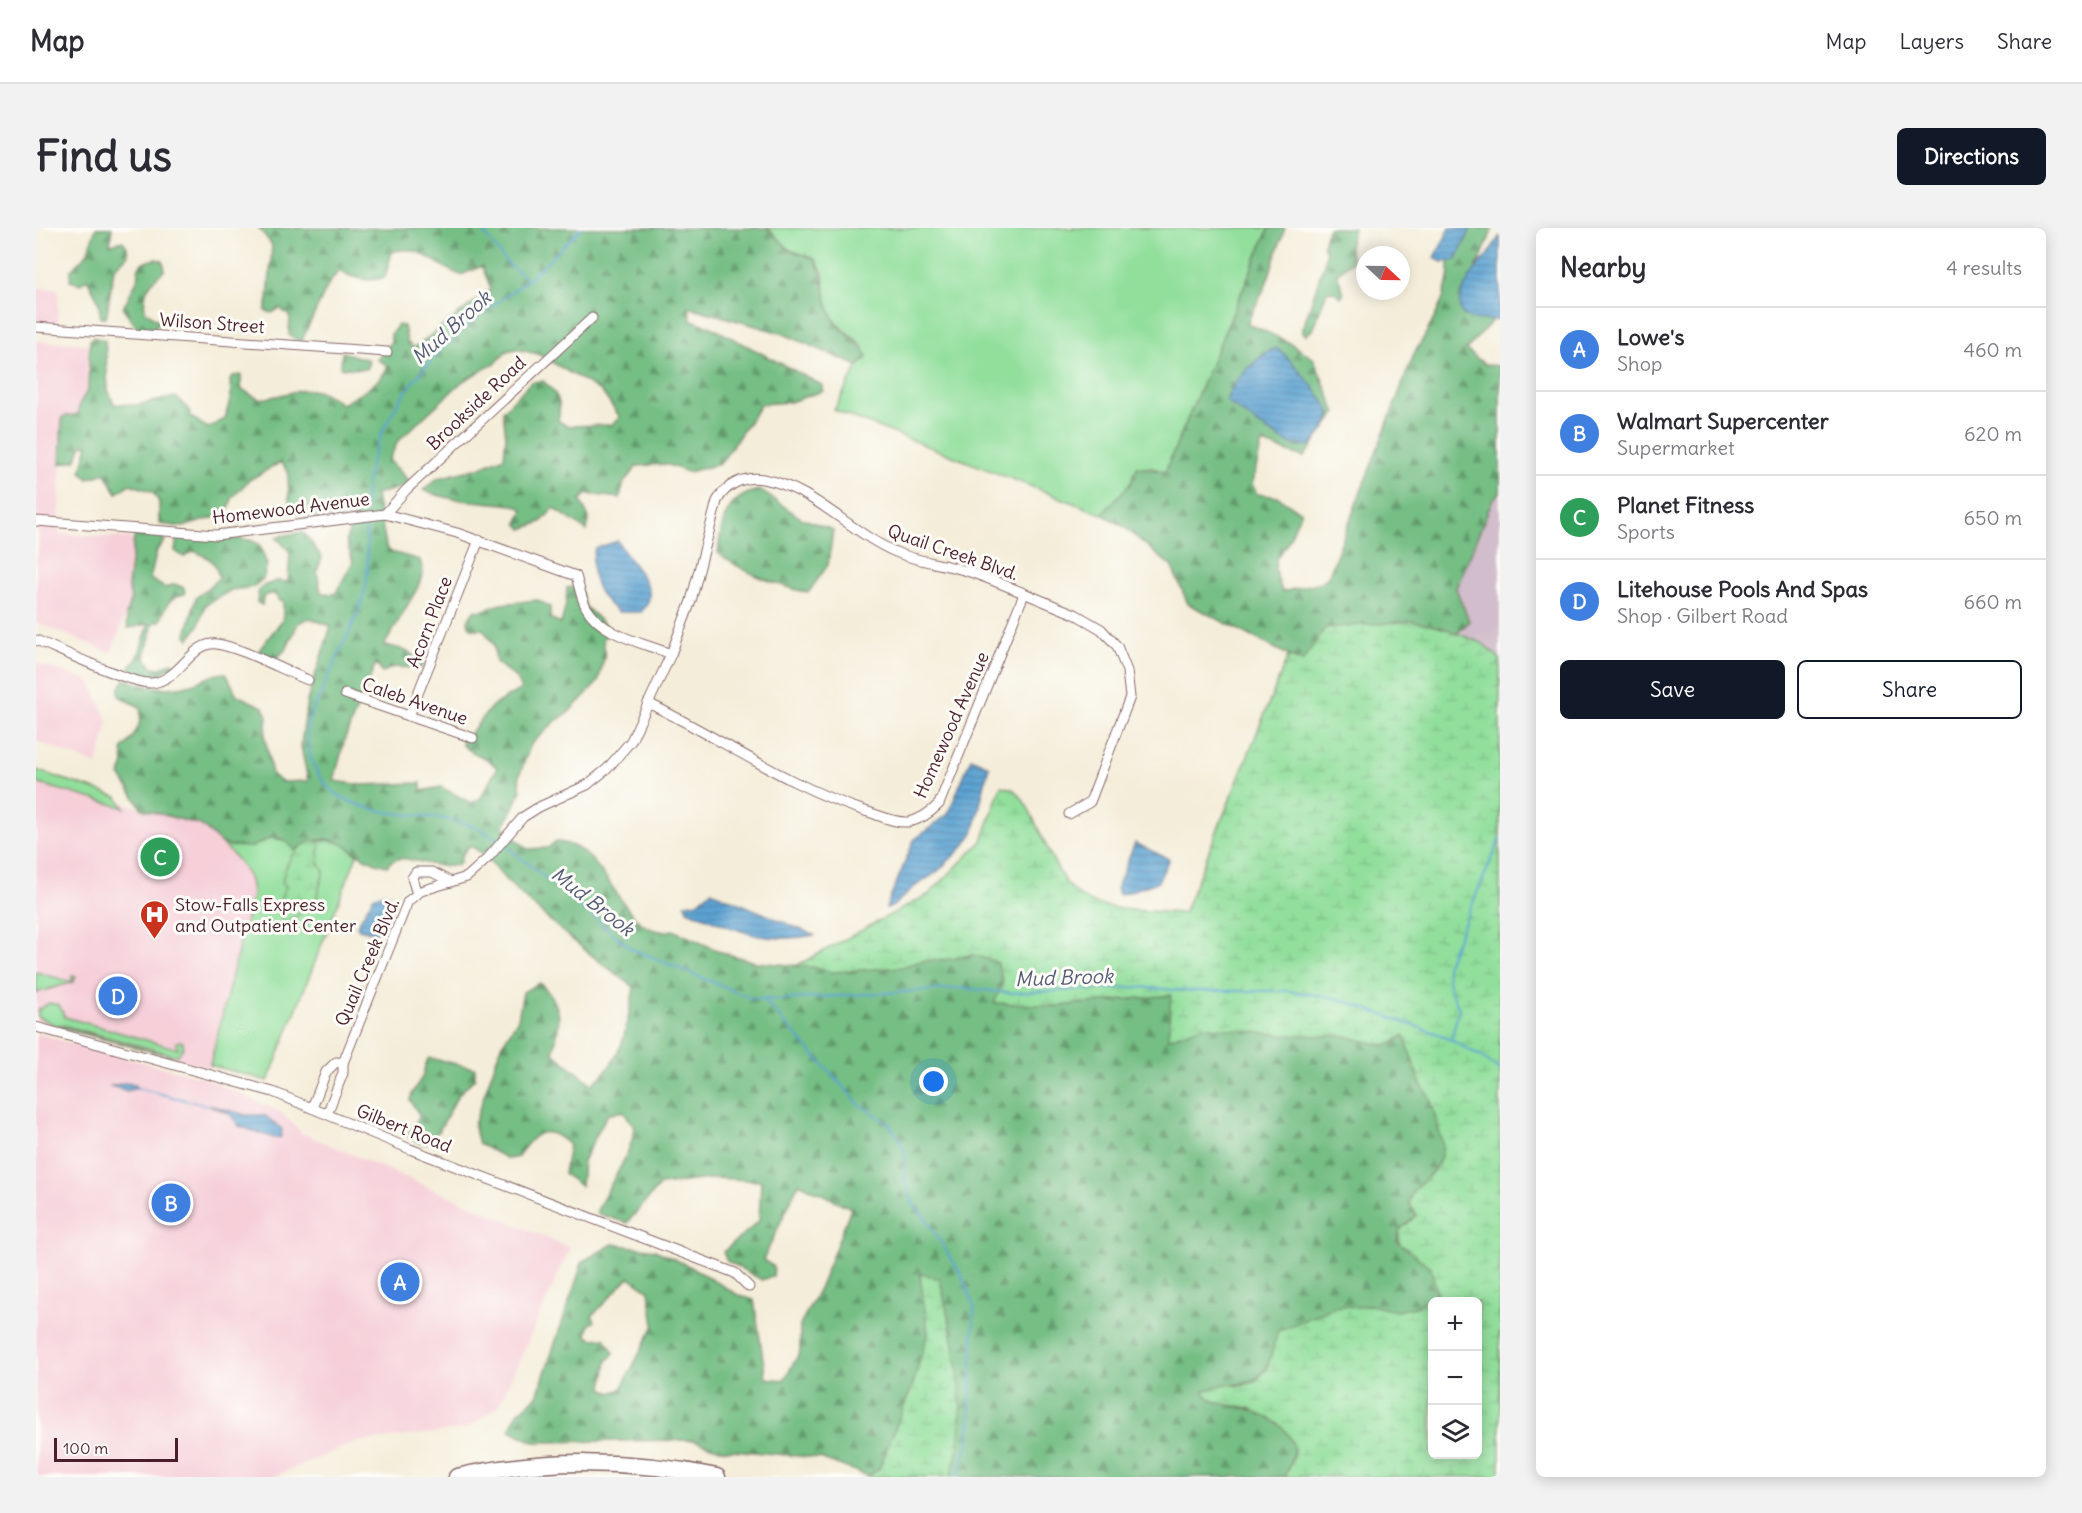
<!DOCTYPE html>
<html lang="en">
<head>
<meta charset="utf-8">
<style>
	:root { --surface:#fff; --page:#f2f2f3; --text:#2b2b33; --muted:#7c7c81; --line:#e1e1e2; --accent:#111827 }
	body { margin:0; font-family:Delius,sans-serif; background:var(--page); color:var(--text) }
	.controls { position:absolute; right:18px; bottom:18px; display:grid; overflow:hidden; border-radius:9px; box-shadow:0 3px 15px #0003 }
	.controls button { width:54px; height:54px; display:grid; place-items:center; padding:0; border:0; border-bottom:2px solid var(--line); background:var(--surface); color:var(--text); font:30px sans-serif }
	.compass { position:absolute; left:1320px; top:18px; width:54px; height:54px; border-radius:50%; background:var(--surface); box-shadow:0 3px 15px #0003; rotate:112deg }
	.scale { position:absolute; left:18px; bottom:15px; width:124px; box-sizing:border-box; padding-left:6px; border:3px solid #4a1f2b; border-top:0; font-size:16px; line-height:21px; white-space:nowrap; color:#4a1f2b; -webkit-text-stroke:4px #fdfcf7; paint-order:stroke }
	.you { position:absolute; left:898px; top:854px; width:21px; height:21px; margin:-15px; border:4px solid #fff; border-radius:50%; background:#1a73e8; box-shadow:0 0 0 9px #1a73e833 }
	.badge { display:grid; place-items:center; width:39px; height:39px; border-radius:50%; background:var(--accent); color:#fff; font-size:20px; font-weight:700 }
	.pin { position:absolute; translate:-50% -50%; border:3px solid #fff; box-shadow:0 2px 6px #0006 }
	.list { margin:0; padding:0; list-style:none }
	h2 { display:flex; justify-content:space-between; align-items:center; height:78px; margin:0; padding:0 24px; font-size:26px }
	h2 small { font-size:20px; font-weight:400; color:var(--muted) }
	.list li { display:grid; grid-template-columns:39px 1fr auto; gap:18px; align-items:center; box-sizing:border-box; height:84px; padding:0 24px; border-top:2px solid var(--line) }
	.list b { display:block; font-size:22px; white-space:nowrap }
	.list p { margin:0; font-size:20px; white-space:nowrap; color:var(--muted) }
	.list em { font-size:20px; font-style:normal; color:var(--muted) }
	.actions { display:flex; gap:12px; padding:18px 24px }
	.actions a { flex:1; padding:14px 0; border:2px solid var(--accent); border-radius:9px; text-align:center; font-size:21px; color:var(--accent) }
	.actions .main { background:var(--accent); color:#fff }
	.icon { flex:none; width:33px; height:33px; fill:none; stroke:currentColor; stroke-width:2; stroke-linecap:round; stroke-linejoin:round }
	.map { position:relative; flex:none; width:1464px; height:1249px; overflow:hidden; border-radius:9px }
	header { display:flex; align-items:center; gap:36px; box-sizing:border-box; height:84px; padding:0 30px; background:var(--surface); border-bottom:2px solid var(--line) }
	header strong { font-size:28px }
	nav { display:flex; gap:33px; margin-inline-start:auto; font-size:21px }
	.intro { display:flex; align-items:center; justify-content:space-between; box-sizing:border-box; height:144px; padding:0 36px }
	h1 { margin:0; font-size:42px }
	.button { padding:15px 27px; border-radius:9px; background:var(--accent); color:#fff; font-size:21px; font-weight:700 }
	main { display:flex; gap:36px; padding:0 36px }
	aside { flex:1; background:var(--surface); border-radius:9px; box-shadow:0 3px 15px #0003 }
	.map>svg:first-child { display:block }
	.built { fill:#f6cfd9 }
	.industrial { fill:#d1bdcb }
	.green { fill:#92df9c; stroke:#6e7f64; stroke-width:1.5 }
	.forest { fill:url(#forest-firs); stroke:#606e58; stroke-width:1.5; fill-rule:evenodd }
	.wetland { fill:url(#wetland-marsh); stroke:#6e7f64; stroke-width:1.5; fill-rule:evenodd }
	.water { fill:url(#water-rules); stroke:#53617e; stroke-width:1.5 }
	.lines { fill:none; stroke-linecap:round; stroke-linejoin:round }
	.stream { stroke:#5ca3d2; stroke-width:2 }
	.minor-casing { stroke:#866768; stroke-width:11 }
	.motorway-casing { stroke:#866768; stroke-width:19 }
	.minor { stroke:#fff; stroke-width:9 }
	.motorway { stroke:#fff; stroke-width:16 }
	.labels { text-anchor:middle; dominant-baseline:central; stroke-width:6; stroke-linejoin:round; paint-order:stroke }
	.street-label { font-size:18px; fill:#4a1f2b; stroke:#fdfcf7 }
	.poi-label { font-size:18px; fill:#4a1f2b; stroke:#fdfcf7; text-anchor:start }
	.water-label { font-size:20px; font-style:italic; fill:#525a76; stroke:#fdfcf7 }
</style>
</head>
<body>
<header>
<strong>Map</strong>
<nav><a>Map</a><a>Layers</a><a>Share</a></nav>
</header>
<div class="intro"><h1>Find us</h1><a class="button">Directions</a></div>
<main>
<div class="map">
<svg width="1464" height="1249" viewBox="0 0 1464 1249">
	<defs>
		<pattern id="forest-firs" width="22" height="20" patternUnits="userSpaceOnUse" patternTransform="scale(1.5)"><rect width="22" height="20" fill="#75be84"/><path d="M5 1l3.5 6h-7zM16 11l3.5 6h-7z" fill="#629a6c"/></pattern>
		<pattern id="wetland-marsh" width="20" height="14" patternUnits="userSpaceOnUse" patternTransform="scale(1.5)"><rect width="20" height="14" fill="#92df9c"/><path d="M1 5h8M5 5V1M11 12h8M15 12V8" fill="none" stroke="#7fbf87"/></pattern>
		<pattern id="water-rules" width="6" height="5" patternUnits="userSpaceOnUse" patternTransform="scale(1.5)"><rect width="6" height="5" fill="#5ca3d2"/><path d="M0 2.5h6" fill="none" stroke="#4e84ab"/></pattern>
	</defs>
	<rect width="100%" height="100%" fill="#fdfcf7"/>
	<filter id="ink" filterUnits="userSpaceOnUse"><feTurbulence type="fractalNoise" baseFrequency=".0167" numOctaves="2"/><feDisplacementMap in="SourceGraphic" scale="12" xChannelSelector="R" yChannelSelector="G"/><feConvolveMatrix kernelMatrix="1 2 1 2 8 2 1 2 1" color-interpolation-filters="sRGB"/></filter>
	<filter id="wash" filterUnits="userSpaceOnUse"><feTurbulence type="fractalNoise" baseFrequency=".008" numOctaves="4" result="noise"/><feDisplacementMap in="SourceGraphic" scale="24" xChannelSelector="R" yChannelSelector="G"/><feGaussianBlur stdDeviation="1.35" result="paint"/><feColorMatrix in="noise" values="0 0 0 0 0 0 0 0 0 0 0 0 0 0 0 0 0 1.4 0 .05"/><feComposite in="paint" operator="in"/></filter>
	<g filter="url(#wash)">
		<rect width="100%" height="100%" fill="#f4edd9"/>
		<g class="built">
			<path d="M0,60L22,61V95L0,94Z"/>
			<path d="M0,113L52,116L50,196H25L23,306L94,310L112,330L75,425L0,394V329L3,318L0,283Z"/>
			<path d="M0,435L54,453L72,493L61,537L0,513Z"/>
			<path d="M0,542L106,581L166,597L209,640L216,653V667L173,840L0,792Z"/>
			<path d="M0,805L54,821L169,850L244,884L266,905L534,1020L462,1179L431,1201L320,1214L237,1249H0Z"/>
		</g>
		<path class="industrial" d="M1464,265V431L1446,415L1422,405L1433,392L1420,360L1457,271Z"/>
		<g class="green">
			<path d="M731,0H1233L1129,244L1113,239L1098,244L1095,255L1066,286L798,182L822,138L831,129L826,117L798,93L790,72L787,45L779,31L754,22Z"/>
			<path d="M0,542L81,569L89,580L0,555Z"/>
			<path d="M234,610C246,611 261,615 273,614C295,612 305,610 321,627L232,853L174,837L216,667C216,643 200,630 184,614L192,618Z"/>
			<path d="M0,744L35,754L36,748L40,749L37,754L0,765Z"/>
			<path d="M13,775L23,777L29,789L142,821L140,815L143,813L147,814V820L141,828L23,796L21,798L2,789V782Z"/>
			<path d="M24,798L136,829L24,800Z"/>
		</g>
		<g class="forest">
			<path d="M60,0H76L74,16L87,13L91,19L92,27L78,41L70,90H65L62,72L51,51L44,56L34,53L35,42L51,26Z"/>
			<path d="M223,0H731L754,22L779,31C790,50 787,71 797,90C805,106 823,111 831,129L822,138L748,106L653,79L655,92L673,98L786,157L787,163L754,174L725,176L684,236L652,244L630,236L601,238L588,254L584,270L551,266L544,272L553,290L551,303L518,280L505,294L486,301L481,295L487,283L483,278C450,272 420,276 387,262L402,250L443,240L468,229L470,208L467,183L495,154L507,153C522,166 526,173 522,193L532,198L576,197L584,189L565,163L502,126L480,121L471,123L461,134L427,153L362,213L353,232L373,253L368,259L340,266C342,284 348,301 350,319L355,324L384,332L387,344L382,359L348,418C362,418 377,425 387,435L386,440L356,439L346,445L340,435L309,510L298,553L326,557L385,555V563L405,559L435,575L444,571L461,540C451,527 436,528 426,516L456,478L485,461L480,450L460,434L458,417L447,401H437L433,398L432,392L439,382L445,383L465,376L502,372L514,379V390L525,396L530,376L531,360L543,358L550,379L573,401L567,412L569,426L562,454L532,485L521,492L495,516L483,548L485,563L467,599L491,621L512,620L519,614C575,614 584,716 637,702L685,724L719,734L777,739L796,744L865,739L885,733L916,731L937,726L962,735L967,755L959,775L1022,778L1136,767L1132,811L1166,798L1309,808L1346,817L1355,816L1368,807L1384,854L1395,872L1407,918L1404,932L1390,951L1381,987L1363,1003L1361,1013L1395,1040L1401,1064L1380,1079L1360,1083L1334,1077L1323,1079L1302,1078L1243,1103C1235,1135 1229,1160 1190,1156L1201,1179C1222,1181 1262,1199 1257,1226C1256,1234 1251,1241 1250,1249H914C936,1187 918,1114 904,1051L884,1047L892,1105L877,1156L843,1241L832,1248L784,1230L684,1221L658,1212L498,1214L473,1202L482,1185L501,1168L547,1033L577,1016L619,1022L655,1039L702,1067L718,1072L730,1150L748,1152L764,1124V1097L786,1054L815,980L763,955L727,1032L738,1039L737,1048L726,1052L691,1033L687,1024L723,993L725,953L681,950L624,957L591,995L560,985C573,955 594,931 599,899L587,883L571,887L547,933L545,958L528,946L533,917C510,894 497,905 482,929L472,931L443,916L438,897L465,818L482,791L487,764L504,755C529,780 524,793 517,825L556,856C589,831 591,797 598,759C554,728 511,692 473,655C459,642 451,624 433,618L425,628L424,635C399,648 364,617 351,638C311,631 305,593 259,622L247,611L234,610L216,619L192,618L184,614L165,597L106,581L84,547L88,535L86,522C98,509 107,497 104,479L83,468V461L89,451C112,461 135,463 159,455C170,451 177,445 190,445L201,467L227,479L231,487L229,509L236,547L246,554L272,553L265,518L271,473L295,398L273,390L262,395L251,420L239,432L223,422L247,391V373H243L239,366H232L227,369L226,377L221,374L223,362L227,358L240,353L252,354L254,324L240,309L266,304C275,311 278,321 286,329L281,344L285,365L299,366L317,334L310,312L318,290H278L262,286L253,273L252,244L245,234L213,252L196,270L194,278L186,287L147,299L123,296V274L117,264L94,256L81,265L69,245L52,251L45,243L52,217H46L40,232L24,236L26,189L42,186L43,177L52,161L54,112L57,109L69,112L72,162L78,176L101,177L140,169L153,182L154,188L172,200L189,191L195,168L194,152L197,148L205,147V161L223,171C262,167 269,150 306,176C323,166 344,157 352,138L341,131L355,114V106L362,97L368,98L371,114L378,120L455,61L446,38L425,47C401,40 385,14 356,24L349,49C334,55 317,50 303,43L293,55L265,114L253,107L254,89L244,80L236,85L229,83L232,72L236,17ZM593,1049L613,1063L618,1097L585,1161L575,1165L567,1160L571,1133L578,1125L569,1110L557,1111L551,1108L553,1097L559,1093L556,1088Z"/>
			<path d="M1233,0H1249L1230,57L1211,95L1254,115L1278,131L1300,185L1268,229L1226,215L1216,256L1221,266L1242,269L1265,284L1252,314L1240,331L1239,342L1246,364L1285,354L1292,349L1378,126C1394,100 1415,65 1413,34L1420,32L1434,0H1457L1444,33L1440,38L1442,91L1457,92L1430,122L1450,137L1464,138V265L1457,271L1420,360L1433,393L1422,405L1404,399H1312L1266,434L1152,376L1136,339L1087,298L1066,286L1095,255L1101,239L1129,244Z"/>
			<path d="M1292,0H1318L1313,19L1316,33L1301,46L1308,65L1305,69L1297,63L1291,64L1276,102L1270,107L1266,103L1289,32L1290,24L1287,17Z"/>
			<path d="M120,31L127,33L129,42C114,54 106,63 109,83L122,92V96L110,105L104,104L87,80L103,48L102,41L106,35Z"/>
			<path d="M306,124L333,132L331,141L305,140Z"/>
			<path d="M724,262L765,290L797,302L792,337L772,365C739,356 709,346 682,325C685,295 689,268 724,262Z"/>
			<path d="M103,305L124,307L129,313L121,322L114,351L129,360L139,356L148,360L149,366C131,369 131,378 124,393L117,395L109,429L116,439L125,440L137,434L138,437L117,452L93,441L101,431L113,396L92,400L90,386L95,370L92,359L98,310Z"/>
			<path d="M147,306L214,312L223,316L231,336L227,351L217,359L195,362L169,377L162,399L153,411L150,407L160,370L183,350C180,333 174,330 158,323L148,329L139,323L141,310Z"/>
			<path d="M393,830L439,840V850L422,867L404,901L391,916L380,914L372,908L373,903L384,888L374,872C376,862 382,857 386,849C390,842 387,837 393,830Z"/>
		</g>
		<g class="wetland">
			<path d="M1377,393L1410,401L1446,415L1464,431V1249H1250C1251,1241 1259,1231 1258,1223C1255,1203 1242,1193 1225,1187C1221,1186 1218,1181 1213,1180C1197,1176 1177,1179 1167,1163L1190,1156L1204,1158L1218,1154L1231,1141L1242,1103L1302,1078L1323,1079L1334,1077L1360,1083L1380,1079L1401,1065L1395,1040L1363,1015V1003L1381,987L1373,975L1377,963L1395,946L1404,932L1407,918L1395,872L1384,854L1368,807L1355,816L1346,817L1309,808L1246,807L1166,798L1132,811L1135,767L1022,778L958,775L967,755L962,735L936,726L916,731L885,733L865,739L796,744L777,739L760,738L893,666L946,613L965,558C968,559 975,560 978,562C999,577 1014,644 1040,665C1064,685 1118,683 1148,685L1252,428L1266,434L1289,400ZM1396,1074H1442V1226H1396Z"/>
			<path d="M279,612L284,617L282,633L288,643L279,675L259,689L246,693C240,682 245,668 250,658L246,655C249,635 259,617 279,612Z"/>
			<path d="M884,1046L904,1051C918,1114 937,1187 914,1249H834L832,1248L843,1241L877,1156L892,1105Z"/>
		</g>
		<g class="water">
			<path d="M1414,0H1434V3L1420,32L1406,34L1399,29Z"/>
			<path d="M1464,8V92C1458,92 1437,92 1432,90C1409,80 1439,40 1448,31C1454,25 1458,15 1464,8Z"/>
			<path d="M1240,120C1250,125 1294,177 1294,186C1293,198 1282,210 1274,218L1254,216L1232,203L1191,174C1190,159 1226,124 1240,120Z"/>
			<path d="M582,313C592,337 630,360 605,384H582C560,367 552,347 559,320Z"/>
			<path d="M935,530L953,538L938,603L928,618L900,645L878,659L856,679L850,680L878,612L912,586Z"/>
			<path d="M1099,615L1133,631L1122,654L1083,667L1081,659Z"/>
			<path d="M675,663L778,707C728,718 696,700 651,682L649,676L662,674Z"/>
			<path d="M347,665L353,666L340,705L323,701L321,698L337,669Z"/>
			<path d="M88,855L98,856L101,860L91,863L75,858Z"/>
			<path d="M173,877L210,887H228L246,901L245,909L238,910L203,898L194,886Z"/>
		</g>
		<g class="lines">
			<g class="stream">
				<path d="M442,0L449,6L470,34L491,51"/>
				<path d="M329,284C328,209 373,150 427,101C449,82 474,67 496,48C513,33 529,16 545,0"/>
				<path d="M329,290C330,312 334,337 330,358C323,391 295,439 282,471C278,479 273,488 272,496C268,525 281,556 307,570C357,597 416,577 462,612"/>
				<path d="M467,615L596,721L715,770L740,772L927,760L975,765L1103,759L1152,763H1253L1299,770L1405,807L1443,827L1464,842"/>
				<path d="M727,771L823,876L852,895L865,913L869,928V953L877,976L889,989L926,1048L938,1078L933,1213L921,1249"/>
				<path d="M1415,812L1423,781L1413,758L1410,738L1464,611"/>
				<path d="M101,860L173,878"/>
			</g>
		</g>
	</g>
	<g filter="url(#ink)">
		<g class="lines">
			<defs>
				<g id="minor">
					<path d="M0,99L351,124"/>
					<path d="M349,286L370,262L556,90"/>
					<path d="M0,293L180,307L349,286L421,305L540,348C543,358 545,370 550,379C565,407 607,415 635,426"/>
					<path d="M0,412C22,421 97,457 116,455C134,453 145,437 157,426C163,420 172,415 181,416C206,420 247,442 272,452"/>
					<path d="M309,466L437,510"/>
					<path d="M612,475C688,512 751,558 832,584C845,588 859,595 872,594C885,592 894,585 903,576L988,366"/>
					<path d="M373,488L443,312"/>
					<path d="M381,666L376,650L380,644H396L415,654"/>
					<path d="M0,799L237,864L374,921L699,1045L713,1059"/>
					<path d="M276,880L290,844L300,834L307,835"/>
					<path d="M291,886L307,845V835L372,673L385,663L431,649L452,630L487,589L503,579L551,557L571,541L595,513L635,426L655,373L681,273C690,256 708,248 727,251C779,260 815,306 862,325C886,335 913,336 937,345C971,357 1005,373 1039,386L1065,401L1081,418L1091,443L1094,469L1054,574L1033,586"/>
				</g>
				<path id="motorway" d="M421,1249C504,1230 597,1231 681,1249"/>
			</defs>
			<use href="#minor" class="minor-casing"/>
			<use href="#motorway" class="motorway-casing"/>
			<use href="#minor" class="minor"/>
			<use href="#motorway" class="motorway"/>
		</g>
	</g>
	<defs>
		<symbol id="hospital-pin" viewBox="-11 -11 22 30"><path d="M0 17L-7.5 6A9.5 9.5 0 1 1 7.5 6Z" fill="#c8321e" stroke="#fdfcf7"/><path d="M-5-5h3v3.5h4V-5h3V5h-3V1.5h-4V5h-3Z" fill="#fff"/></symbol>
	</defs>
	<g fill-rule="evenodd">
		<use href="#hospital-pin" x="102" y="670" width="33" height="45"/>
	</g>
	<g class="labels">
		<g class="street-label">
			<text transform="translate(176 95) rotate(4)">Wilson Street</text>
			<text transform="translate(440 175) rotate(-43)">Brookside Road</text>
			<text transform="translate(255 280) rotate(-7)">Homewood Avenue</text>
			<text transform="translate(917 324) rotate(19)">Quail Creek Blvd.</text>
			<text transform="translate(393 394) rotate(-69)">Acorn Place</text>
			<text transform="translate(379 473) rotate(19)">Caleb Avenue</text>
			<text transform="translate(915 497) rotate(-66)">Homewood Avenue</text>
			<text transform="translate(331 734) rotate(-67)">Quail Creek Blvd.</text>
			<text transform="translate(368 900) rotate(22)">Gilbert Road</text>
		</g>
		<g class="poi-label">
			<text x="139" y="676">Stow-Falls Express<tspan x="139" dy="21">and Outpatient Center</tspan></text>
		</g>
		<g class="water-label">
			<text transform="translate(415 99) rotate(-42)">Mud Brook</text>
			<text transform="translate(557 673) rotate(38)">Mud Brook</text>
			<text transform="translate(1028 749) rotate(-2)">Mud Brook</text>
		</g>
	</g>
</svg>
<div class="controls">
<button>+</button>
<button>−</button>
<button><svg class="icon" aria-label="layers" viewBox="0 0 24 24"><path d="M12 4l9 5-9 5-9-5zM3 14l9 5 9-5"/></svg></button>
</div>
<svg class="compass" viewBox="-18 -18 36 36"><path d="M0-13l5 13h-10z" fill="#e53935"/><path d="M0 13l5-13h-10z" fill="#7c7c81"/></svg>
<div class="scale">100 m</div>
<div class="you"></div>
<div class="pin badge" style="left:364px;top:1054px;background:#3f7fe0">A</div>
<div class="pin badge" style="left:135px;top:975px;background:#3f7fe0">B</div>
<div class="pin badge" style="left:124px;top:629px;background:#2e9e5b">C</div>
<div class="pin badge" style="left:82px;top:768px;background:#3f7fe0">D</div>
</div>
<aside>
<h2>Nearby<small>4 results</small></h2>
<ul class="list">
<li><span class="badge" style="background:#3f7fe0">A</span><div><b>Lowe's</b><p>Shop</p></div><em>460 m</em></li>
<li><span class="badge" style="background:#3f7fe0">B</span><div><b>Walmart Supercenter</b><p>Supermarket</p></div><em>620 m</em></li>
<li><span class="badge" style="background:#2e9e5b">C</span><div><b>Planet Fitness</b><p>Sports</p></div><em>650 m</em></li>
<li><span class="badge" style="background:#3f7fe0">D</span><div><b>Litehouse Pools And Spas</b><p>Shop · Gilbert Road</p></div><em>660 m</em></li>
</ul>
<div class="actions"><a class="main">Save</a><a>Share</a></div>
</aside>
</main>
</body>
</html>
